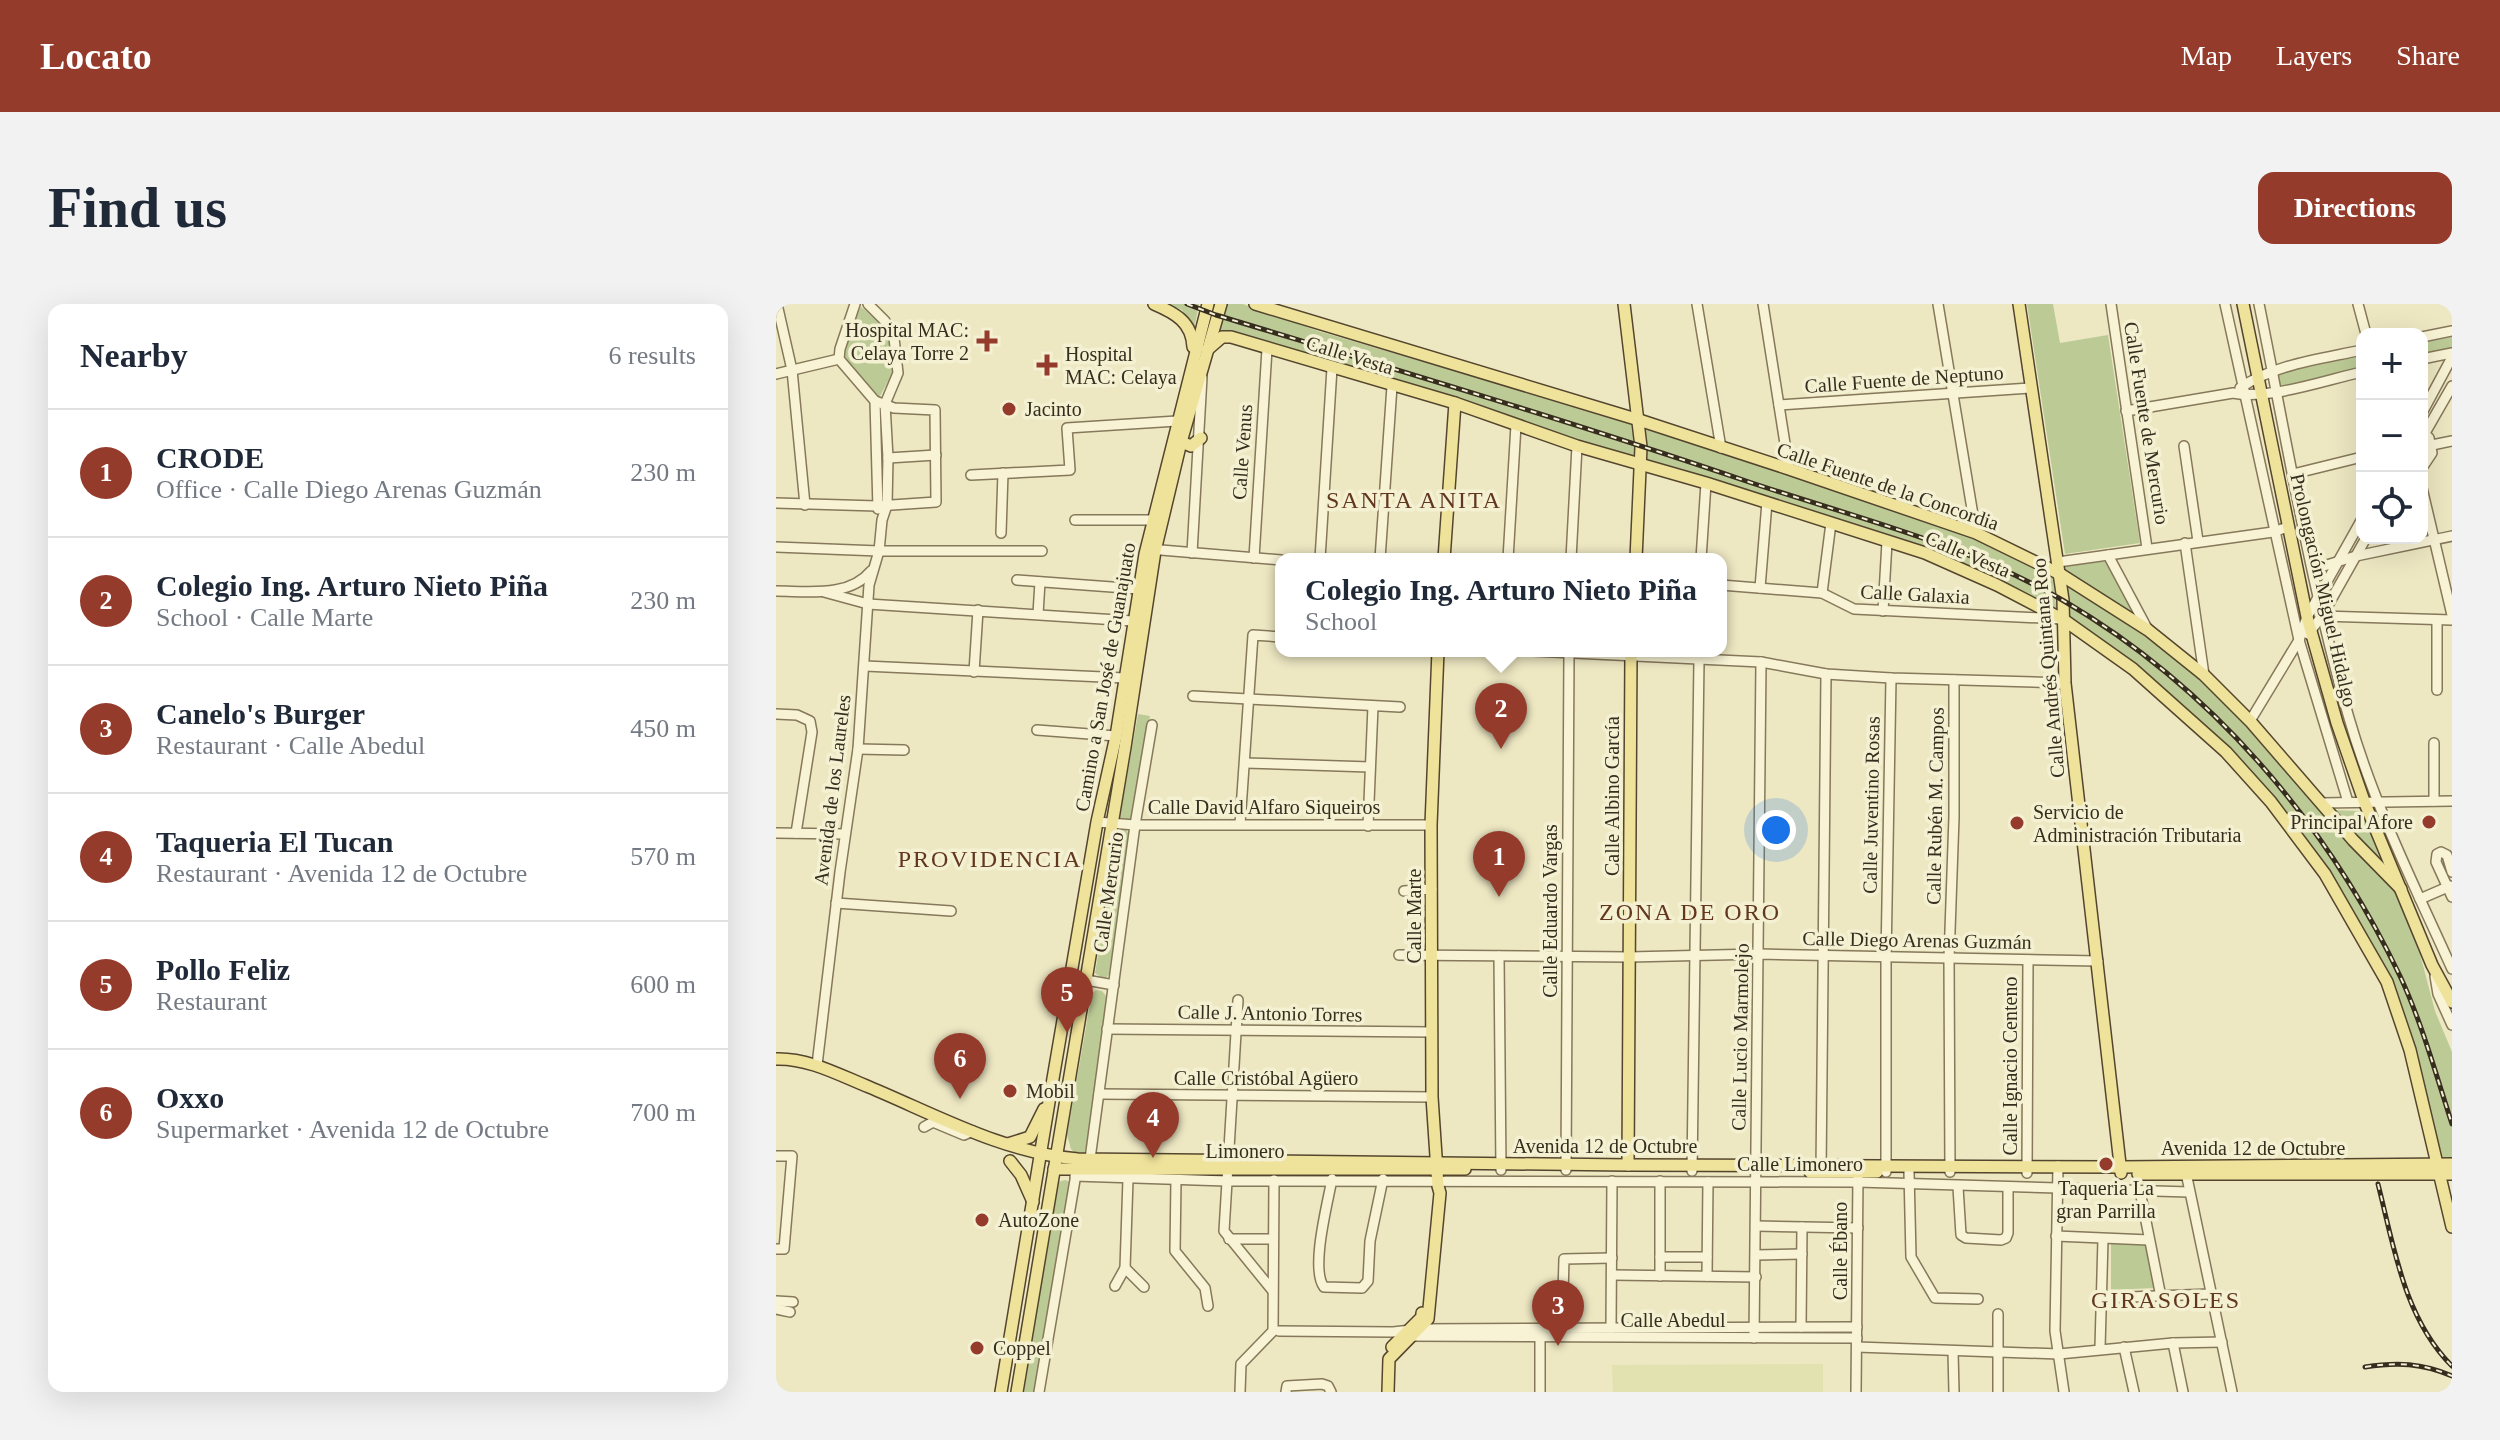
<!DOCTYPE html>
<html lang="en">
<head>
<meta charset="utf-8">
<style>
	:root { --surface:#fff; --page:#f2f2f3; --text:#1f2937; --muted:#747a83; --line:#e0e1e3; --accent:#943b2b }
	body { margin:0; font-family:Georgia,serif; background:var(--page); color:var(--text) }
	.controls { position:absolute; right:24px; top:24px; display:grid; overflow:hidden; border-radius:16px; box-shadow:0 8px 32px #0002 }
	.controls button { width:72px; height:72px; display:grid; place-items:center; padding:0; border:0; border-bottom:2px solid var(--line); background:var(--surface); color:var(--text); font:40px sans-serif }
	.you { position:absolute; left:1000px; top:526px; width:28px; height:28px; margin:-20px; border:6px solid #fff; border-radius:50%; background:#1a73e8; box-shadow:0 0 0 12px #1a73e833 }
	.badge { display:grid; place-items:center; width:52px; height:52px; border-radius:50%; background:var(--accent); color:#fff; font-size:26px; font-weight:700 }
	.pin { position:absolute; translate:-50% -66px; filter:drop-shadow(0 2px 4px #0008) }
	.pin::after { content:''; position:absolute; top:42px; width:28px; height:24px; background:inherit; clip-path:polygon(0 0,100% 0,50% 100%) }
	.popup { position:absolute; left:499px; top:249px; width:452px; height:104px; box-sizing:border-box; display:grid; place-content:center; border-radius:16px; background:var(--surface); filter:drop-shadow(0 2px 6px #0005); font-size:26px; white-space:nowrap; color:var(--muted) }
	.popup b { font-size:30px; color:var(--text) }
	.popup::after { content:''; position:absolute; left:50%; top:100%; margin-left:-16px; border:16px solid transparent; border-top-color:var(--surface) }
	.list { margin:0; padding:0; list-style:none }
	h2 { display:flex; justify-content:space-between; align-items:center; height:104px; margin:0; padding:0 32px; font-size:34px }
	h2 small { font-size:26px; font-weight:400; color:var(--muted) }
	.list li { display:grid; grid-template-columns:52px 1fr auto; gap:24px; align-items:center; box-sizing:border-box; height:128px; padding:0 32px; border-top:2px solid var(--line) }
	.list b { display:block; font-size:30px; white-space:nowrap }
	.list p { margin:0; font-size:26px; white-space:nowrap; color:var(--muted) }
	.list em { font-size:26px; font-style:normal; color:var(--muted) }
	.icon { flex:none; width:44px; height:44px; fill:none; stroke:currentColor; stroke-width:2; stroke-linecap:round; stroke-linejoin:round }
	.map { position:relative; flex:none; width:1676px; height:1088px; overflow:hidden; border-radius:16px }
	header { display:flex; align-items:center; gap:48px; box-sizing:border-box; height:112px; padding:0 40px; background:var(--accent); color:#fff }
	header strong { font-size:38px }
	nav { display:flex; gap:44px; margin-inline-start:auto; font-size:28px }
	.intro { display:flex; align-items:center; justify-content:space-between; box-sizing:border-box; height:192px; padding:0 48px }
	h1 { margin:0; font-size:56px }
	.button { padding:20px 36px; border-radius:16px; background:var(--accent); color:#fff; font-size:28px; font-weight:700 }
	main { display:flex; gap:48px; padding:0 48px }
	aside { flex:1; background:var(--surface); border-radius:16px; box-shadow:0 8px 32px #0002 }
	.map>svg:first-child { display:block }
	.farmland { fill:#e2e2b0 }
	.green { fill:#bccb96 }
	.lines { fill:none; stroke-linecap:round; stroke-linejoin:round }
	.minor-casing { stroke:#86785a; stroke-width:12 }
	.major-casing { stroke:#54462e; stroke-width:14 }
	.minor { stroke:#f8f3d5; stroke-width:9 }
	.major { stroke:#efe29b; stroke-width:11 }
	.rail-casing { stroke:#362d1e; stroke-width:5 }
	.rail { stroke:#f4f0d2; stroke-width:2; stroke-dasharray:6; stroke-linecap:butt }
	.poi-dot { fill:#943b2b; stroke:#f4f0d2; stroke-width:3 }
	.labels { text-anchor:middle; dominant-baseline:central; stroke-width:7; stroke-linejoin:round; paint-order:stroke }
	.poi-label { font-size:20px; fill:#362d1e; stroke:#f4f0d2; text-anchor:start }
	.street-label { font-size:20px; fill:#362d1e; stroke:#f4f0d2 }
	.quarter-label { font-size:24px; letter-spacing:2px; fill:#62371e; stroke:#f4f0d2 }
</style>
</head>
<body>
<header>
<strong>Locato</strong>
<nav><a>Map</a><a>Layers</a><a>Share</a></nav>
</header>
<div class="intro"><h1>Find us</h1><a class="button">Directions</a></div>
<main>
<aside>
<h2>Nearby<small>6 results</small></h2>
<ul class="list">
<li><span class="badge">1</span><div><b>CRODE</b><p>Office · Calle Diego Arenas Guzmán</p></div><em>230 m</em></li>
<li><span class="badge">2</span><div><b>Colegio Ing. Arturo Nieto Piña</b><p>School · Calle Marte</p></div><em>230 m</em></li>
<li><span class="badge">3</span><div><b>Canelo's Burger</b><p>Restaurant · Calle Abedul</p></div><em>450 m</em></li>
<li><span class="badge">4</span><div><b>Taqueria El Tucan</b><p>Restaurant · Avenida 12 de Octubre</p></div><em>570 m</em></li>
<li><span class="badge">5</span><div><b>Pollo Feliz</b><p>Restaurant</p></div><em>600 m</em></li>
<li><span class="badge">6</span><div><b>Oxxo</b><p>Supermarket · Avenida 12 de Octubre</p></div><em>700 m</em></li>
</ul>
</aside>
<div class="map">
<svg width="1676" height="1088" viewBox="0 0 1676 1088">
	<rect width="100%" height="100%" fill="#ede7c2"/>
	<path class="farmland" d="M1047,1060V1088H837L836,1061Z"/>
	<g class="green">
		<path d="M394,0H423L418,25L406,6Z"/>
		<path d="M449,0H467L542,27L856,119L859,152L855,153L453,30L443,25Z"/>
		<path d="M1251,0H1277L1284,39L1332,31L1364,239L1289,250Z"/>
		<path d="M85,3L101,15L112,35L116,49V70L103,94L67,52V42Z"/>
		<path d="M1676,33V45L1646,51V39Z"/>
		<path d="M1586,52V63L1506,82L1502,81V72L1504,69Z"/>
		<path d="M869,122L1202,235L1276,270L1281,308L1147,243L990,191L869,157Z"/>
		<path d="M1330,257L1362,314L1287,269L1285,263Z"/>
		<path d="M1294,279L1342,309L1427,373L1616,578L1644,650L1659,707L1676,748V854L1667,855L1631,721L1614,676L1576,607L1542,553L1464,456L1294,317C1292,306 1289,292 1290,281Z"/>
		<path d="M362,410L374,412L356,516L352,520L346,519L344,512Z"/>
		<path d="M1557,506L1583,507L1587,510L1605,558Z"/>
		<path d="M344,525H350L354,533L333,670L330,674H326L319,669Z"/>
		<path d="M320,686L326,687L331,693L309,850L301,851L295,845L291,831L316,689Z"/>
		<path d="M289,876L294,878L259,1088H248L282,878Z"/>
		<path d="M1335,938L1369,939L1379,984L1335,986Z"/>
	</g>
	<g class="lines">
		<defs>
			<g id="minor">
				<path d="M1,0L16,66L29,201"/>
				<path d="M79,0L64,45L63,55L99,97L102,205"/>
				<path d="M921,0L945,144"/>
				<path d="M987,0L1013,165"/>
				<path d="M1162,0L1200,229"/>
				<path d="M1335,0L1371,244"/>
				<path d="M1449,0L1523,336L1572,498"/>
				<path d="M1483,0C1511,138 1534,279 1573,414C1598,501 1639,583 1676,665"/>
				<path d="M1582,0L1590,30"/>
				<path d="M1646,33L1676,27"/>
				<path d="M1646,55L1676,49"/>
				<path d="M0,70L63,55"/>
				<path d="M1464,84C1499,60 1545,55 1586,46"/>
				<path d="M1003,101L1254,84"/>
				<path d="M1350,107L1457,89C1494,96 1549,76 1586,68"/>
				<path d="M1646,109L1676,53"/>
				<path d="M1646,127L1653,134L1656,149L1646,164"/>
				<path d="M1649,129L1676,82"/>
				<path d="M1656,141L1676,137"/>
				<path d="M1408,142L1422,237"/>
				<path d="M112,154L160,151"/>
				<path d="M1517,170L1586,153"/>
				<path d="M195,171L294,166L291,124L401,117"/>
				<path d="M1646,184L1676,311"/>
				<path d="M0,199L101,202L160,198L159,106L118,104L99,97"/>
				<path d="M299,216H377"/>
				<path d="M225,229L227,169"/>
				<path d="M1409,239L1428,371"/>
				<path d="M0,243L103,247H266"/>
				<path d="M373,245L505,256"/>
				<path d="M416,249L426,73"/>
				<path d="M1332,251L1372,326"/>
				<path d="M478,254L491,45"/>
				<path d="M544,255L556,64"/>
				<path d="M604,255L616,82"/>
				<path d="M732,255L740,121"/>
				<path d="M795,255L801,142"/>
				<path d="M925,255L930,179"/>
				<path d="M1282,258L1497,228L1512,223"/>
				<path d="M1538,265L1580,252L1676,232"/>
				<path d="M241,276L363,285"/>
				<path d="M945,281L1046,289L1078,305L1285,315"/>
				<path d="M984,284L991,198"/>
				<path d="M0,287C31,287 73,294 95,267"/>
				<path d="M48,288L92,300L357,317"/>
				<path d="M1046,289L1055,219"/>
				<path d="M1107,307L1111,238"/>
				<path d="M262,310L264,278"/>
				<path d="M1546,312L1676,316"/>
				<path d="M1532,330L1546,312L1590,234"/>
				<path d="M756,347L985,358L1050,370L1115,374L1289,379"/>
				<path d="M89,362L349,374"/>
				<path d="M198,368L202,306"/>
				<path d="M1661,386V316"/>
				<path d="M417,392L624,403"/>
				<path d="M0,410L21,411L34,417L36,428L20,529"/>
				<path d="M1474,417L1523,336L1531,313L1586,215"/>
				<path d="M261,426L340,432"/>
				<path d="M1658,439V497"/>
				<path d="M82,445L128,446"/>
				<path d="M469,459L594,463"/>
				<path d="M1546,499L1676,497"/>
				<path d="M321,518L359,521H655"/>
				<path d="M464,520L477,331L505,333"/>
				<path d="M592,522L597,402"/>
				<path d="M0,529L69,530"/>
				<path d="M1676,568L1671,551L1665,548L1661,550L1660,558L1676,593"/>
				<path d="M628,587L656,585"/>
				<path d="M1644,595L1674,582"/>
				<path d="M60,599L175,607"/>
				<path d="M623,651L853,653L983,650L1322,657"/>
				<path d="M723,652L725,866"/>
				<path d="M1659,672L1662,690L1676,721"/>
				<path d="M310,676L338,681"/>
				<path d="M462,696L448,927L496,986"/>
				<path d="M331,725L656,728"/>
				<path d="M41,761L64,568L82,445L93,281L103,247L106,216L111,201L112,154L109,100L122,69L118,34L109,17L92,0"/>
				<path d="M323,790L656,793"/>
				<path d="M148,823L157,818L188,831L197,827"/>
				<path d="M0,852H16L8,945H0"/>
				<path d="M314,855L359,521L376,421"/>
				<path d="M1282,862L1279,1027L1288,1088"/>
				<path d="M1409,864L1456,1088"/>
				<path d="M790,866L793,349"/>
				<path d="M916,867L923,356"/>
				<path d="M1045,868L1050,370"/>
				<path d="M1110,868V655L1115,374"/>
				<path d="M1133,868L1135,953L1159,994L1202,995"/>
				<path d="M1174,868L1173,655L1178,513V376"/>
				<path d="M1251,869L1252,656"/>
				<path d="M299,872L450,877L1082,878L1413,888"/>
				<path d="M556,875C552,898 534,965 548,983L586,984L592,977L594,937L607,875"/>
				<path d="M400,876L399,947L429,984L432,1002"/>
				<path d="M884,877V972"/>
				<path d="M1182,883L1185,931L1190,934L1225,936L1230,934L1232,929V883"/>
				<path d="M1364,887L1385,993"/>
				<path d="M980,922L1082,924"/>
				<path d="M1280,932L1373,936"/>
				<path d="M453,935H496"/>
				<path d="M980,951L1026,950"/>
				<path d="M884,953H931"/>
				<path d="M349,964L368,983"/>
				<path d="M837,971L980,973"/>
				<path d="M931,972L932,878"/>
				<path d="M339,982L349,964L352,875"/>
				<path d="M1326,994L1435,990"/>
				<path d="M0,997L17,998"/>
				<path d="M0,1005L14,1008"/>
				<path d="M1222,1010V1088"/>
				<path d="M1025,1023L1026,923"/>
				<path d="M835,1024L836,877"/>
				<path d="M786,1025L788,955L836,954"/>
				<path d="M503,1027L617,1028L644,1025L1081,1023"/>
				<path d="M764,1029V1088"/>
				<path d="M632,1032L1081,1034"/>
				<path d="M978,1034L985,358"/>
				<path d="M1397,1039L1407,1088"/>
				<path d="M1081,1043L1283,1050L1397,1039L1446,1038"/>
				<path d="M1348,1043L1358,1088"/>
				<path d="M1324,1044L1327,935"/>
				<path d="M1177,1047L1178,1088"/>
				<path d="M263,1088L300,870"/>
				<path d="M464,1088L465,1060L497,1027L498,876"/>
				<path d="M510,1088L511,1082L546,1080L552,1082L555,1088"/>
				<path d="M1080,1088L1082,871"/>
			</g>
			<g id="major">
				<path d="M378,0C399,9 416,18 417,43"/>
				<path d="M479,0L863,116L1013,165L1200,229L1284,270L1372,326L1428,371L1474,417L1577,536L1625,585"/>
				<path d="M848,0L865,143L860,255"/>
				<path d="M1243,0L1287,296L1289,379L1345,869"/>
				<path d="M1467,0L1531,313L1561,419L1588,497L1656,661L1676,698"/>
				<path d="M431,46L446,33H455L679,99L801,142L930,179L1149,249L1221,281L1288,316L1357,365L1450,448L1495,498L1549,570L1611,678L1634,746L1676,923"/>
				<path d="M401,136L415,142L425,134"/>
				<path d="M668,255L679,99"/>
				<path d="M0,755C33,754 63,771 93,783C160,811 228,849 302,855L852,861L1344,863L1676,860"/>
				<path d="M232,840L254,833L268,805"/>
				<path d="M234,857L245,871L257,898"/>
				<path d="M852,861L855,347"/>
				<path d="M278,865H689"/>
				<path d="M1034,868H1101"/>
				<path d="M1362,870H1676"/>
				<path d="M616,1043L646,1013V1009"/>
				<path d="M225,1088L273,798L321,518L340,432L369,250L432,0"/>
				<path d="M241,1088L349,443L379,247L405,138L445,0"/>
				<path d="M612,1088L613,1055L652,1015L664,889L662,882L656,793L655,521L662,347"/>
			</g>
		</defs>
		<use href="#minor" class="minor-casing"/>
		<use href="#major" class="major-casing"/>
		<use href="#minor" class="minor"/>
		<use href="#major" class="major"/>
		<defs>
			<g id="rail">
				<path d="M411,0L440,11C618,65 797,118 973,178C1077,213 1193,241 1288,297C1435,383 1551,519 1624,672C1646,719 1660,771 1676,820"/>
				<path d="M1602,880C1618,943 1628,1014 1676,1062"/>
				<path d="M1589,1063C1621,1058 1646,1059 1676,1072"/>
			</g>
		</defs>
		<use href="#rail" class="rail-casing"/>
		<use href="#rail" class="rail"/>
	</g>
	<g class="poi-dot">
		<path d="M207 25h8v8h8v8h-8v8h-8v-8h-8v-8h8z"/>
		<path d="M267 49h8v8h8v8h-8v8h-8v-8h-8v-8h8z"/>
		<circle cx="233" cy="105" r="8"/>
		<circle cx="1653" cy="518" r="8"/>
		<circle cx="1241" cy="519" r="8"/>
		<circle cx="234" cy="787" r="8"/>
		<circle cx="1330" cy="860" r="8"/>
		<circle cx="206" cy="916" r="8"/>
		<circle cx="201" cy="1044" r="8"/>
	</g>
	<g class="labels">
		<g class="poi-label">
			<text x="193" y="26" text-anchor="end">Hospital MAC:<tspan x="193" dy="23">Celaya Torre 2</tspan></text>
			<text x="289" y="50">Hospital<tspan x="289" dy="23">MAC: Celaya</tspan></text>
			<text x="249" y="105">Jacinto</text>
			<text x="1257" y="508">Servicio de<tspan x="1257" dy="23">Administración Tributaria</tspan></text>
			<text x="1637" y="518" text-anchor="end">Principal Afore</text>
			<text x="250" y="787">Mobil</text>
			<text x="1330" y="884" text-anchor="middle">Taqueria La<tspan x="1330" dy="23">gran Parrilla</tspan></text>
			<text x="222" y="916">AutoZone</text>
			<text x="217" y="1044">Coppel</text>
		</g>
		<g class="street-label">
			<text transform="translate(574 51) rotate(17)">Calle Vesta</text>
			<text transform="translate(1128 75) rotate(-4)">Calle Fuente de Neptuno</text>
			<text transform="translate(1371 119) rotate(81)">Calle Fuente de Mercurio</text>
			<text transform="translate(466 148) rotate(-86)">Calle Venus</text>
			<text transform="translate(1112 182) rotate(19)">Calle Fuente de la Concordia</text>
			<text transform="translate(1192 250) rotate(23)">Calle Vesta</text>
			<text transform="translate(1548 286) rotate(77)">Prolongación Miguel Hidalgo</text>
			<text transform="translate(1139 290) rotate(3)">Calle Galaxia</text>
			<text transform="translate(1272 364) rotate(-95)">Calle Andrés Quintana Roo</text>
			<text transform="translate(329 373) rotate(-80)">Camino a San José de Guanajuato</text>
			<text transform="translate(56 486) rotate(-83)">Avenida de los Laureles</text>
			<text transform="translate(836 492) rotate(-90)">Calle Albino García</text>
			<text transform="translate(1095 501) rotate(-89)">Calle Juventino Rosas</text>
			<text transform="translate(1159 502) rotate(-89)">Calle Rubén M. Campos</text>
			<text x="488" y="503">Calle David Alfaro Siqueiros</text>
			<text transform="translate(332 588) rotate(-82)">Calle Mercurio</text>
			<text transform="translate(774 607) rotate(-90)">Calle Eduardo Vargas</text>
			<text transform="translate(638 612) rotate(-90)">Calle Marte</text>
			<text transform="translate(1141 636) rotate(1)">Calle Diego Arenas Guzmán</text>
			<text transform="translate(494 709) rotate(1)">Calle J. Antonio Torres</text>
			<text transform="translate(964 733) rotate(-89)">Calle Lucio Marmolejo</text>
			<text transform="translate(1234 762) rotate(-90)">Calle Ignacio Centeno</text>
			<text x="490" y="774">Calle Cristóbal Agüero</text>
			<text x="829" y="842">Avenida 12 de Octubre</text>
			<text x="1477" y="844">Avenida 12 de Octubre</text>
			<text x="469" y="847">Limonero</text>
			<text x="1024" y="860">Calle Limonero</text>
			<text transform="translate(1064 947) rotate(-90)">Calle Ébano</text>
			<text x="897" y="1016">Calle Abedul</text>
		</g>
		<g class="quarter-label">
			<text x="638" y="196">SANTA ANITA</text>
			<text x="214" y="555">PROVIDENCIA</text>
			<text x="914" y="608">ZONA DE ORO</text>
			<text x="1390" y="996">GIRASOLES</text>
		</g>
	</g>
</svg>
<div class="controls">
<button>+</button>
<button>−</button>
<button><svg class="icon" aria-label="locate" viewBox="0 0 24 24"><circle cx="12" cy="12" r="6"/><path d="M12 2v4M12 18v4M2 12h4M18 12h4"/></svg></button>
</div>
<div class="you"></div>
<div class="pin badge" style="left:723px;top:593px">1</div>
<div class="pin badge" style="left:725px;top:445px">2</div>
<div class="popup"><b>Colegio Ing. Arturo Nieto Piña</b>School</div>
<div class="pin badge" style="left:782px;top:1042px">3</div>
<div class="pin badge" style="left:377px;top:854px">4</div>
<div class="pin badge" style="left:291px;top:729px">5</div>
<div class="pin badge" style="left:184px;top:795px">6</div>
</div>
</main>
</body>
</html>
